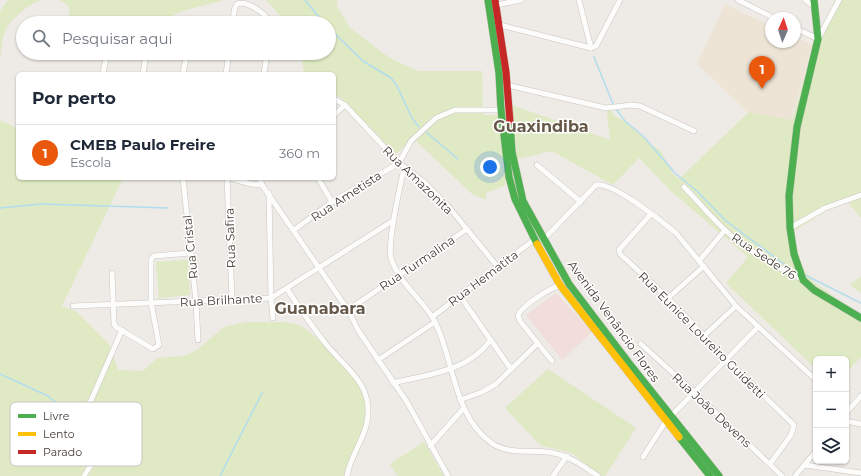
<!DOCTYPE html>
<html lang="pt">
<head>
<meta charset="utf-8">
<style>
	:root { --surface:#fff; --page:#f6f6f7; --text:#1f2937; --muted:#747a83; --line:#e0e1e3; --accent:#ea580c }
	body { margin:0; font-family:Montserrat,sans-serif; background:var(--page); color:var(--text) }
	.controls { position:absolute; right:12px; bottom:12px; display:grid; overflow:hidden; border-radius:6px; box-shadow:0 1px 3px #0004 }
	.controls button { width:36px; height:36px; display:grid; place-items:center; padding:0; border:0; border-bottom:1px solid var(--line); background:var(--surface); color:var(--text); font:20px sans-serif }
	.compass { position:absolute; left:765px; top:12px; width:36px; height:36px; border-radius:50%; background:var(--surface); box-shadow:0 1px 3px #0004; rotate:3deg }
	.you { position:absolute; left:490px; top:167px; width:14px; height:14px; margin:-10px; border:3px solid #fff; border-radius:50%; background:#1a73e8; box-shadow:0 0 0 6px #1a73e833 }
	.badge { display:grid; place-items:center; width:26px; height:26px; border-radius:50%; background:var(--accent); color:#fff; font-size:13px; font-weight:700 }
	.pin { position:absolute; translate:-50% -33px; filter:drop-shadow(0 1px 2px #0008) }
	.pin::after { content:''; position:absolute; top:21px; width:14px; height:12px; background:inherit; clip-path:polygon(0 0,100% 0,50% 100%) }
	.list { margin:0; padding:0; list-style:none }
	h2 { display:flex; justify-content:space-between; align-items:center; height:52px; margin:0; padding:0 16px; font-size:17px }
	h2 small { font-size:13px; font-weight:400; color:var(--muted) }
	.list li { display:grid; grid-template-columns:26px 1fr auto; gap:12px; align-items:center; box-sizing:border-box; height:56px; padding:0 16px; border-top:1px solid var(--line) }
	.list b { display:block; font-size:15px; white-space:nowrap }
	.list p { margin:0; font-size:13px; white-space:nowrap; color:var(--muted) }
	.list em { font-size:13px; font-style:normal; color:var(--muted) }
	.icon { flex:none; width:22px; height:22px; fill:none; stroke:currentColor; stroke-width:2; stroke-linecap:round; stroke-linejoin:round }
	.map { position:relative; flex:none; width:861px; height:476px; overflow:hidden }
	.search { position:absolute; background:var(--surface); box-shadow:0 1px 3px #0004; left:16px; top:16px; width:320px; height:44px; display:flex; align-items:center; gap:10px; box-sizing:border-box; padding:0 14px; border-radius:22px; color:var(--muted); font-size:15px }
	.panel { position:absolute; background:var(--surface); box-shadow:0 1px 3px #0004; left:16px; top:72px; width:320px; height:108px; border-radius:6px }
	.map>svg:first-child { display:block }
	.education { fill:#ede4d6 }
	.medical { fill:#f1dedb }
	.green { fill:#dfe9c3 }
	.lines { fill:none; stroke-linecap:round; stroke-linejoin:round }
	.stream { stroke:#b2ddef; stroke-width:1.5 }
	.street-casing { stroke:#cac6c1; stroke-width:6 }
	.fast-casing { stroke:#cfc8bd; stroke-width:8 }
	.slow-casing { stroke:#cfc8bd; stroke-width:8 }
	.jam-casing { stroke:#cfc8bd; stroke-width:8 }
	.street { stroke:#fcfcfb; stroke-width:5 }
	.fast { stroke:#4caf50; stroke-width:7 }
	.slow { stroke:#ffc107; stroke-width:7 }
	.jam { stroke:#c62828; stroke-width:7 }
	.labels { text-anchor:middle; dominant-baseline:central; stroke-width:3; stroke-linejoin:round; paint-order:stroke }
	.street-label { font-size:12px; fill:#433b32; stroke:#fff }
	.district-label { font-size:16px; font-weight:bold; fill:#665849; stroke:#fff }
	.key { fill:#fff; stroke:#c7c4c2; stroke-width:1 }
	.key-label { font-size:11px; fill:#433b32 }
</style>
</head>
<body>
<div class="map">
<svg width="861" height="476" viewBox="0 0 861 476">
	<rect width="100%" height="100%" fill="#eeeae5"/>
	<path class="education" d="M725,4L771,26V42H795V37L812,45L790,124L751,115L697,64Z"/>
	<path class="medical" d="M556,293L592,332L562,360L526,315Z"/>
	<g class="green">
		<path d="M8,0H42C32,1 12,19 7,27C2,34 1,54 0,62V11Z"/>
		<path d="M60,0H224L186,10L155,23H67L70,7Z"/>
		<path d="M266,0H337V6L350,28L388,57L417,71H482L483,115H498L506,185L486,193V200L472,194L413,138L396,154L340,97L334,95V74H304L301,53H329V23H287Z"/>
		<path d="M836,0H861V218L845,199L789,234L796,254L805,271L814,282L861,316V357L846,373V359H816V369L726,283L748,257L672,192L639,158L613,185L552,151L517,159L512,105L610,140L606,106L616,117L627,122L649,143L661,151L672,172L679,179L749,112L792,120L813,47Z"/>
		<path d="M0,121L10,124L13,127L18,128V178H123L62,306L77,312L109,344L118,370L143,371L157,358L184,356L197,350L224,327L246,322H283L295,324L303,327L342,359L369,399L366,426L349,468V476H0Z"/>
		<path d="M188,260L190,295L159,298L156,262Z"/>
		<path d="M861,276V293L850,285Z"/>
		<path d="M548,369L636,428L605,476H602L570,452L541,446L505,408Z"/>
		<path d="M424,442L444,476H398L390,464Z"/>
	</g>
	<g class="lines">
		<g class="stream">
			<path d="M305,0L324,23"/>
			<path d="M329,28L363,61L391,78L396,84L412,118L419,127"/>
			<path d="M594,57L613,104"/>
			<path d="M616,109L625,121L644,137L675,173L698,192L726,221L792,270"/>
			<path d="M426,132L458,159"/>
			<path d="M0,208L41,204L168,208"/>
			<path d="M805,275L861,303"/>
			<path d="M0,374L48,396L90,432"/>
			<path d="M220,476L262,393"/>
		</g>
		<defs>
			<g id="street">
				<path d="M579,0L591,48"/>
				<path d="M738,0L774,18"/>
				<path d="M805,0L815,7"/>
				<path d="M496,5L521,0"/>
				<path d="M233,23C234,18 233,8 237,4C247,0 267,14 270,23"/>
				<path d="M500,25L591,48L596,46L620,0"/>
				<path d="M795,28L818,39L839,0"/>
				<path d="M103,74L107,53"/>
				<path d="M143,74L146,53"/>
				<path d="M183,74L187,53"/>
				<path d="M226,74L229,53"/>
				<path d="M264,74L267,53"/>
				<path d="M507,85L606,108L631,105L640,106L694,131"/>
				<path d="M334,99L345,105L399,163L424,182L448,206L497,266"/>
				<path d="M334,115L345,105"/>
				<path d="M537,165L581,202"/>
				<path d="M404,168C400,187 387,242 391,258C398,282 422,299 434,320C455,360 452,416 493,444C510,455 534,449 553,453C570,456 583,466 598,476"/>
				<path d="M183,178L196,302L198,340"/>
				<path d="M227,178L232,298"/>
				<path d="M230,178L251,184L262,185"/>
				<path d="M260,178L262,185L348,310L358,330L407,402L448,476"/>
				<path d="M318,178L332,202"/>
				<path d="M684,187C698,201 710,216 725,230C747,251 776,266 803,280"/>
				<path d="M269,193L271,298L273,318"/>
				<path d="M651,214L619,250L620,254L668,298L725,358L794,425L791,435L770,464"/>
				<path d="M790,228L825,208L861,195"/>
				<path d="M294,230L332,202L399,163L411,141L436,118L455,110H501"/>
				<path d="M544,239L596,185C612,181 663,222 676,233L736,306L816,380"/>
				<path d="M699,261L725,230"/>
				<path d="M112,273L114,324L116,327L153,349L159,345L151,302V259L154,256L190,253"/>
				<path d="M287,289C300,308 312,327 326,344C346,369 374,384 367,422C364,440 350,456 347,476"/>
				<path d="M460,296L511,369"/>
				<path d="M668,298L704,266"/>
				<path d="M73,306L271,298L394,220"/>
				<path d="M348,310L467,229"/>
				<path d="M432,317L535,239"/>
				<path d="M705,335L736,306"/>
				<path d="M641,344L694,392L782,476"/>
				<path d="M378,360L435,322"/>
				<path d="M552,361L520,321L518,315C523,305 550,288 561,285"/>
				<path d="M393,383C429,374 466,372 490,341"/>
				<path d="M460,400L482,392L496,384L538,343"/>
				<path d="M846,413L861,396"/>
				<path d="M671,416L758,327"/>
				<path d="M846,421L861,424"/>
				<path d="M430,446L463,409"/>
				<path d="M643,457L666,421"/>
				<path d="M805,465L861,473"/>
				<path d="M84,476L112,432V428L110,425L91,414L89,405L122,330"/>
				<path d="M553,476L567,456"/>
				<path d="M795,476L816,451"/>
			</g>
			<g id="fast">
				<path d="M488,0L499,73L501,110L509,177L515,199L537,244"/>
				<path d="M814,0L818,39L797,127L789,196L790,228L794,254L803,280L814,290L861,318"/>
				<path d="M510,122L512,152L523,201L569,284L632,367L719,476"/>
				<path d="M679,437L710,476"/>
			</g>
			<path id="slow" d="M537,244L560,285L679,437"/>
			<path id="jam" d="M495,0L506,72L510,122"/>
		</defs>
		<use href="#street" class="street-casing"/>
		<use href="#fast" class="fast-casing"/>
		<use href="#slow" class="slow-casing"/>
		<use href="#jam" class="jam-casing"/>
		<use href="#street" class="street"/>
		<use href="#fast" class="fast"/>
		<use href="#slow" class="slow"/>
		<use href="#jam" class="jam"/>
	</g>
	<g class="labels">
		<g class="street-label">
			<text transform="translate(418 180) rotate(44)">Rua Amazonita</text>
			<text transform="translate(346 196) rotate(-33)">Rua Ametista</text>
			<text transform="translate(230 238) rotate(-92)">Rua Safira</text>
			<text transform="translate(190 247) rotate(-96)">Rua Cristal</text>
			<text transform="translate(764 256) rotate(33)">Rua Sede 76</text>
			<text transform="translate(417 263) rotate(-34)">Rua Turmalina</text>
			<text transform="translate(483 278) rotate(-37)">Rua Hematita</text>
			<text transform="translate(221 300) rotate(-3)">Rua Brilhante</text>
			<text transform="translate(614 321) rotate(54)">Avenida Venâncio Flores</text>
			<text transform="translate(702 335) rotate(45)">Rua Eunice Loureiro Guidetti</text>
			<text transform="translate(712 410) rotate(43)">Rua João Devens</text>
		</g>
		<g class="district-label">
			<text x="541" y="126">Guaxindiba</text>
			<text x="320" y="308">Guanabara</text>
		</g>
	</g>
	<rect x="10" y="402" width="132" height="64" rx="6" class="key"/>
	<rect x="18" y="414" width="18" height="4" fill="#4caf50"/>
	<rect x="18" y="432" width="18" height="4" fill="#ffc107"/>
	<rect x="18" y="450" width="18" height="4" fill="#c62828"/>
	<g class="key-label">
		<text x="43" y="420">Livre</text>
		<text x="43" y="438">Lento</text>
		<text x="43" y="456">Parado</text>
	</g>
</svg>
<div class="controls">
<button>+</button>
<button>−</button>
<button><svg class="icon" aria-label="layers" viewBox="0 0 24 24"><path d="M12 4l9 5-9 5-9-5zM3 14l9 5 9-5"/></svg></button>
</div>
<svg class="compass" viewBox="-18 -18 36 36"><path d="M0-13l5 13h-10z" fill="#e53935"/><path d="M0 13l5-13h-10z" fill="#747a83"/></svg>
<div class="you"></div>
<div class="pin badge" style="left:762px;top:89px">1</div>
<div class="search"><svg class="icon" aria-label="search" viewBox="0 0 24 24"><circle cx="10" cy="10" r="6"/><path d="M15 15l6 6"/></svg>Pesquisar aqui</div>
<section class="panel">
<h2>Por perto<small></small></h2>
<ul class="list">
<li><span class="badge">1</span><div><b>CMEB Paulo Freire</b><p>Escola</p></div><em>360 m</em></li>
</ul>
</section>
</div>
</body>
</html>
